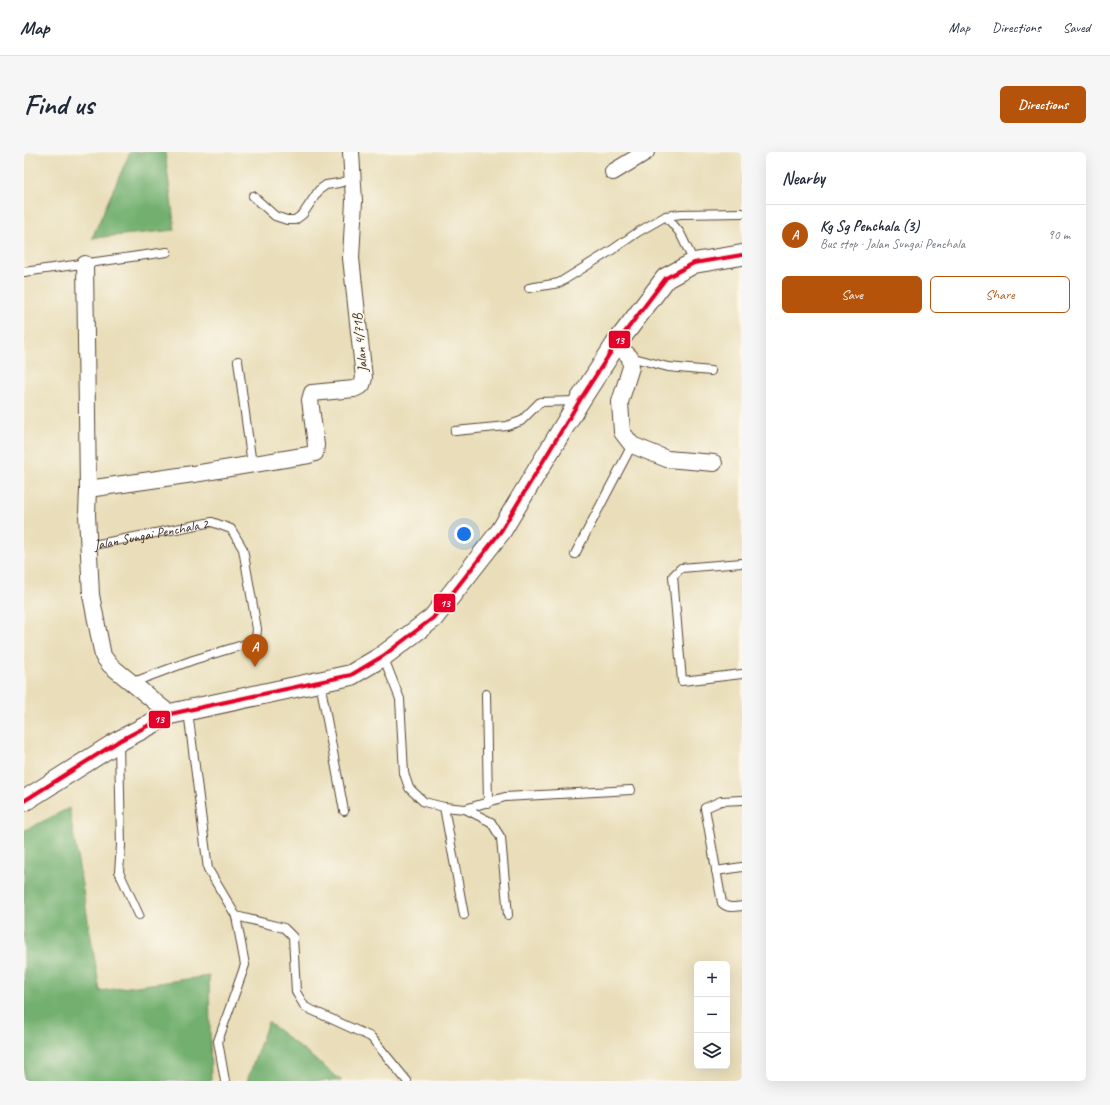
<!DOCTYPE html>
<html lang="en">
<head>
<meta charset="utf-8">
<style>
	:root { --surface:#fff; --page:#f6f6f7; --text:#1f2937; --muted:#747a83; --line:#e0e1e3; --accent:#b45309 }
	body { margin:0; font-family:Caveat,sans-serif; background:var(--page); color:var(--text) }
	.controls { position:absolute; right:12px; bottom:12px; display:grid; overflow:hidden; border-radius:6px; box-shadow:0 4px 16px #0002 }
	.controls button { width:36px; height:36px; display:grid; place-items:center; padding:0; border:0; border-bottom:1px solid var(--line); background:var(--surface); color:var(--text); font:20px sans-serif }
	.you { position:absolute; left:440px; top:382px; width:14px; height:14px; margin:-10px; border:3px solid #fff; border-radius:50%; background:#1a73e8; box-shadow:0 0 0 6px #1a73e833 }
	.badge { display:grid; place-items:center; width:26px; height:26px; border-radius:50%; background:var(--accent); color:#fff; font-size:13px; font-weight:700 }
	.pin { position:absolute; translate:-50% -33px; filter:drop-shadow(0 1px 2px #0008) }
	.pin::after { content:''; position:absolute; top:21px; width:14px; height:12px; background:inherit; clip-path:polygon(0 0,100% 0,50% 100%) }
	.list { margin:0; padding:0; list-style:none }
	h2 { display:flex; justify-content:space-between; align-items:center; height:52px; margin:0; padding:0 16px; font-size:17px }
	h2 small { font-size:13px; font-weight:400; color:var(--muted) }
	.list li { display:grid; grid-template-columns:26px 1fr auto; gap:12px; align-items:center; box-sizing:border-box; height:60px; padding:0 16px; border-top:1px solid var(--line) }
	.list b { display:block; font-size:15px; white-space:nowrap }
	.list p { margin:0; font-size:13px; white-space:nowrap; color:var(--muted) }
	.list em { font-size:13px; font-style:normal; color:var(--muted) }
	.actions { display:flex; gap:8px; padding:12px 16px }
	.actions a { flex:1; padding:9px 0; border:1px solid var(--accent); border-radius:6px; text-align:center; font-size:14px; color:var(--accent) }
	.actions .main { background:var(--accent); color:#fff }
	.icon { flex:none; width:22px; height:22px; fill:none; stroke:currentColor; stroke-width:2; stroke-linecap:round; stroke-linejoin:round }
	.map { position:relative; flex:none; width:718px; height:929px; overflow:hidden; border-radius:6px }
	header { display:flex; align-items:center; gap:24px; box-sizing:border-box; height:56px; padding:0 20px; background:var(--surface); border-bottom:1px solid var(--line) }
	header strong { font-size:19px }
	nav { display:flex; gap:22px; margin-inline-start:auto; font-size:14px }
	.intro { display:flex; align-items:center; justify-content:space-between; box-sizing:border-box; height:96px; padding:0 24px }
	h1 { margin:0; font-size:28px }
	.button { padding:10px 18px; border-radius:6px; background:var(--accent); color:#fff; font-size:14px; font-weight:700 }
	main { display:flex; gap:24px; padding:0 24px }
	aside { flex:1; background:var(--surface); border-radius:6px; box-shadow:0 4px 16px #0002 }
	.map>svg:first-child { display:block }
	.forest { fill:#73b070; stroke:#576d47 }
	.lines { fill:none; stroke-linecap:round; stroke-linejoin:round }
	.service-casing { stroke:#554535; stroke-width:10 }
	.minor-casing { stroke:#554535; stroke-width:18 }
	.tertiary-casing { stroke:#554535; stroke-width:22 }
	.service { stroke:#fff; stroke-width:8 }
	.minor { stroke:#fff; stroke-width:16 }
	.tertiary { stroke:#fff; stroke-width:20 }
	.bus-1-casing { stroke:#fbf7ec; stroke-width:7 }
	.bus-1 { stroke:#e4002b; stroke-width:4 }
	.labels { text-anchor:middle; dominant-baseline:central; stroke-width:3.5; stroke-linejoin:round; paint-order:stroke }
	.street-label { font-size:14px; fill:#3b2a1e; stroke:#fbf7ec }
	.line-badge { stroke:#fbf7ec; stroke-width:1.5 }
	.badge-label { font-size:11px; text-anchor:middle; font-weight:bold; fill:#fff }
</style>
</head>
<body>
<header>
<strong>Map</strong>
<nav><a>Map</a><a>Directions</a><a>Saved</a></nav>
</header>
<div class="intro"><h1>Find us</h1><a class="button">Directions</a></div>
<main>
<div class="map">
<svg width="718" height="929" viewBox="0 0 718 929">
	<rect width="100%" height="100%" fill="#fbf7ec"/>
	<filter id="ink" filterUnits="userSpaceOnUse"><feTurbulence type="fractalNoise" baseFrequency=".025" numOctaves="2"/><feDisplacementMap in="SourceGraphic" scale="8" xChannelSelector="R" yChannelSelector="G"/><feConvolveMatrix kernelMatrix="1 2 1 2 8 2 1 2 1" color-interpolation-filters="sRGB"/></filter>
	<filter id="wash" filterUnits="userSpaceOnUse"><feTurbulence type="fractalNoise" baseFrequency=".012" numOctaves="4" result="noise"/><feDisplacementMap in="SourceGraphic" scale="16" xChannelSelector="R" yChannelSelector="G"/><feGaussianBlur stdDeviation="0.9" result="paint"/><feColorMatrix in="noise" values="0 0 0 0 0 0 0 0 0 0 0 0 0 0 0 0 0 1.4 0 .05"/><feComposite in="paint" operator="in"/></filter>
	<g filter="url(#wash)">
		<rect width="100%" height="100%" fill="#e9deb9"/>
		<g class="forest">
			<path d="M106,0H141L151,78L68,86Z"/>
			<path d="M45,656L76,839L185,824L187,929H0V679Z"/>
			<path d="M244,870L318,929H223Z"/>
		</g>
	</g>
	<g filter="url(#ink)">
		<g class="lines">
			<defs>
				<g id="service">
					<path d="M229,44L251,64L263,68H271L279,62L295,38L302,33L315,31L329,27"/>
					<path d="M642,64L657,62L718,61"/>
					<path d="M0,120L143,100"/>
					<path d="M505,136L535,131L588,98L614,80L642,64L656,81L670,110"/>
					<path d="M606,205L644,215L687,219"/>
					<path d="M214,209L228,313"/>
					<path d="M431,279L483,274L497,269L516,250L553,249"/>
					<path id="s1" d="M64,394L188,370L207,377L219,397L233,477L232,486L225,491L169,508L107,531"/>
					<path d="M551,402L608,293"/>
					<path d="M718,411L657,416L649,424L658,529L718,522"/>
					<path d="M359,504L376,547L380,621L385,636L400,650L420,655L441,657L467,670L477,686L484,763"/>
					<path d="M296,530L320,659"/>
					<path d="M462,542L464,651"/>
					<path d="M164,559L184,717L212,764L221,813L194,889L201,929"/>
					<path d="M95,590L97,694L95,720L115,763"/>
					<path d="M718,648L697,649L681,656L698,751C704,757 711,755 718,754"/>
					<path d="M420,655L440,763"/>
					<path d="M441,657L481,645L607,638"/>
					<path d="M692,719L718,715"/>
					<path d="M212,764L260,776L269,785L272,840L281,855L347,885L383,929"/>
				</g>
				<g id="minor">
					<path d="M589,20L622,0"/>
					<path d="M61,112L64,337L63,362L67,443L79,504L86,513L146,562"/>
					<path d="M592,192L606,205L607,215L596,250L598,280L608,293L643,307L690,311"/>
					<path d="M64,337L176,321L285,303L291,301L292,293L286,248L288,241L330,237L338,233L340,226L327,106L330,49L327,0"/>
				</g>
				<path id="tertiary" d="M0,649L95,589L146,562L327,523L359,504L409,466L477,379L556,248L592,192L642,126L670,111L718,103"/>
			</defs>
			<use href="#service" class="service-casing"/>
			<use href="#minor" class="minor-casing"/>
			<use href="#tertiary" class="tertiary-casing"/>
			<use href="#service" class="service"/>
			<use href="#minor" class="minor"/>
			<use href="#tertiary" class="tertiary"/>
			<defs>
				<path id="bus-1" d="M0,649L95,589L146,562L327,523L359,504L409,466L477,379L556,248L592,192L642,126L670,111L718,103"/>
			</defs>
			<use href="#bus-1" class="bus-1-casing"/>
			<use href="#bus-1" class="bus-1"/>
		</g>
	</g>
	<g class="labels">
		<g class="street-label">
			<text transform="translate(336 191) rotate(-96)">Jalan 4/71B</text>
			<text stroke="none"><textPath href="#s1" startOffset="64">Jalan Sungai Penchala 2</textPath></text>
		</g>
	</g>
	<g class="line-badge">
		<rect x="584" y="178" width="23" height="19" rx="4" fill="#e4002b"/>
		<rect x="409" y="441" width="23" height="20" rx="4" fill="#e4002b"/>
		<rect x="124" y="558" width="23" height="19" rx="4" fill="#e4002b"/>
	</g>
	<g class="badge-label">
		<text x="595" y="192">13</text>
		<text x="421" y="455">13</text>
		<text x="135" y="571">13</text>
	</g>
</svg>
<div class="controls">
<button>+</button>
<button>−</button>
<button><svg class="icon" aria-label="layers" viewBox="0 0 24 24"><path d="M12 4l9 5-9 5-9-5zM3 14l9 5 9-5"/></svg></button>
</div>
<div class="you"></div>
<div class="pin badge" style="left:231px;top:515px">A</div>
</div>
<aside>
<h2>Nearby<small></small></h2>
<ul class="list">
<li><span class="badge">A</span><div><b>Kg Sg Penchala (3)</b><p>Bus stop · Jalan Sungai Penchala</p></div><em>90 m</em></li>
</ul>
<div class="actions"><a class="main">Save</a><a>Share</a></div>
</aside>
</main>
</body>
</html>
